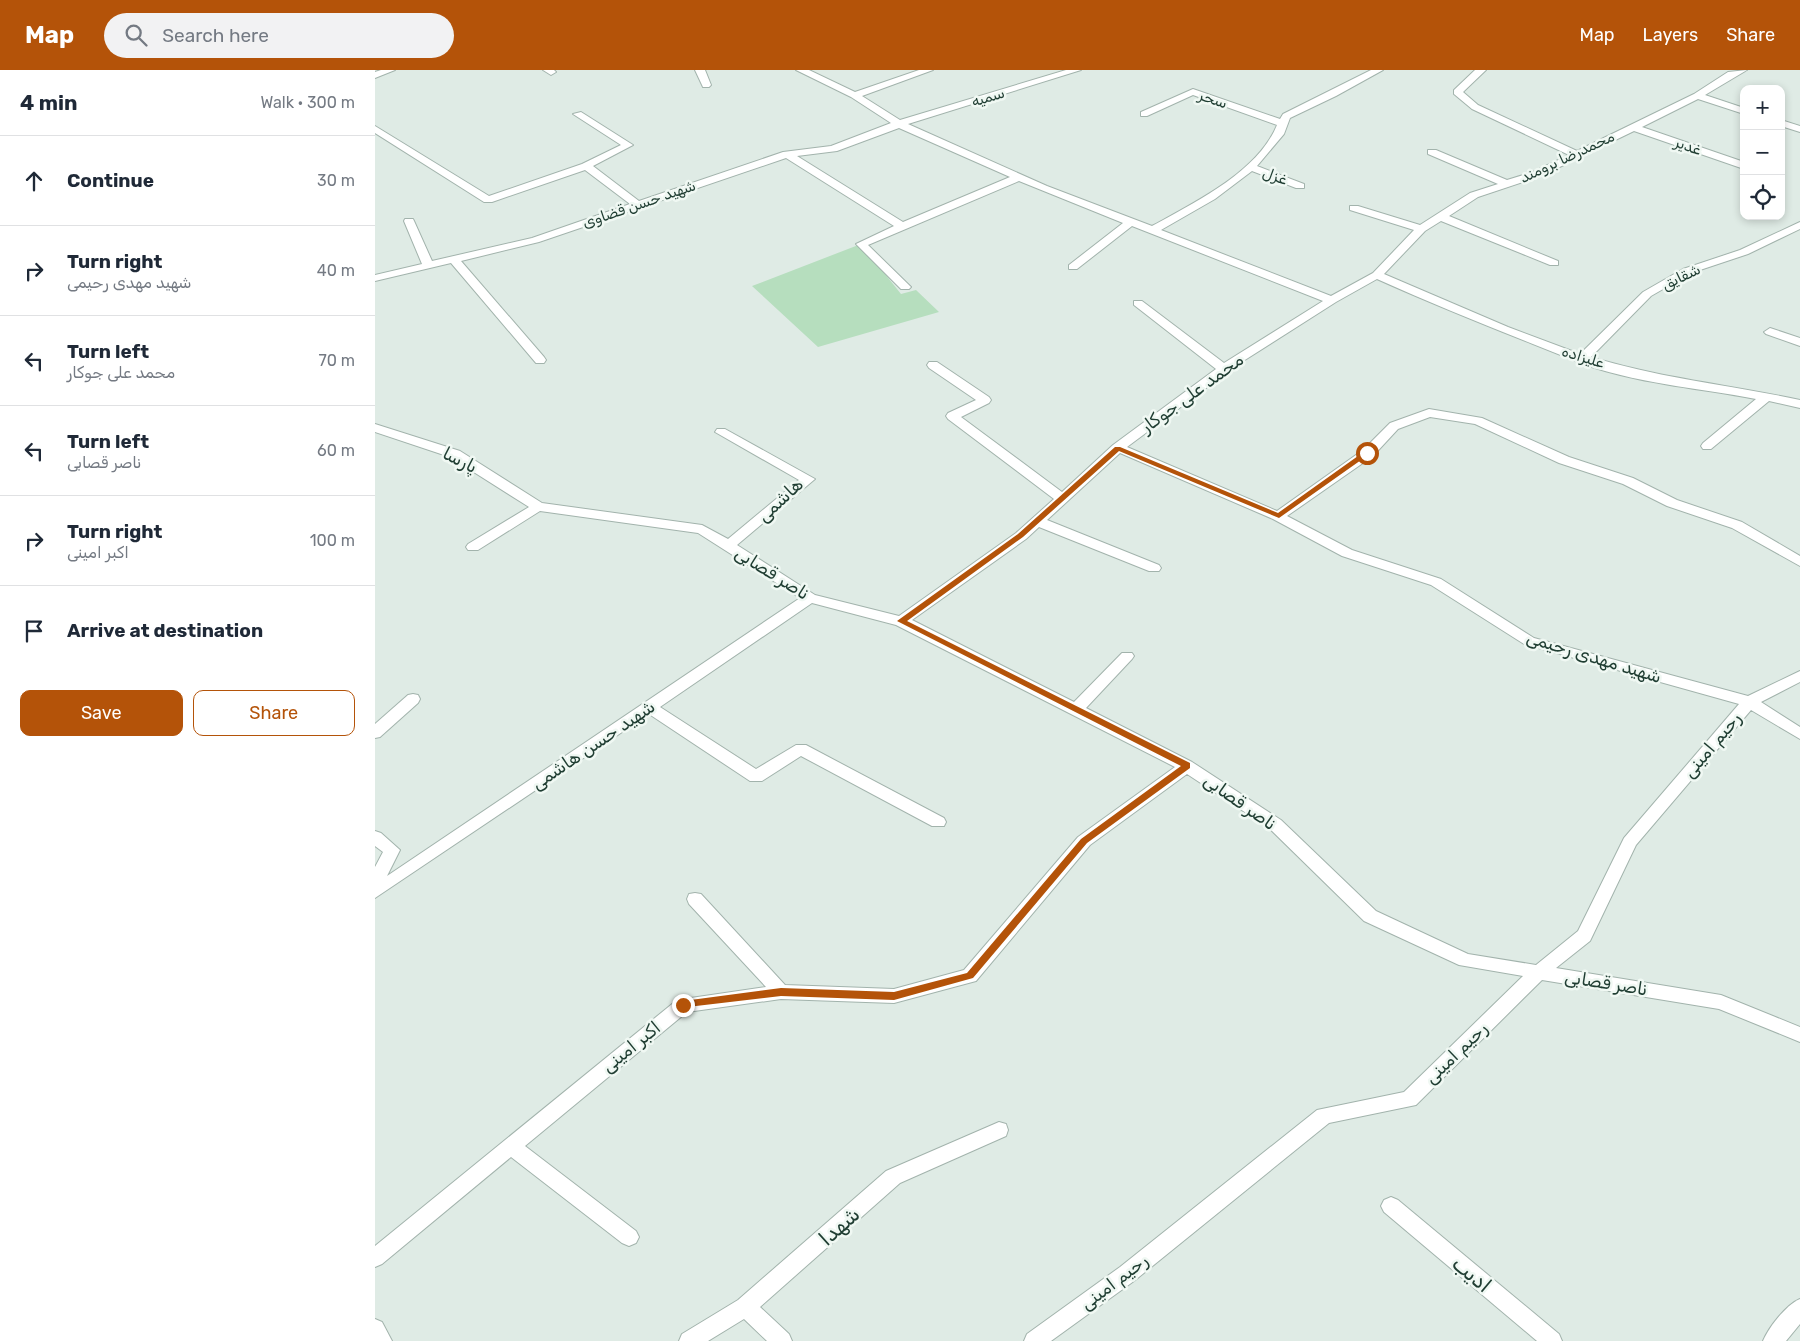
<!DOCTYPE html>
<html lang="en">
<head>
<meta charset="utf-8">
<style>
	:root { --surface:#fff; --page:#f2f2f3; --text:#1f2937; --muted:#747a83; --line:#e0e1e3; --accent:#b45309 }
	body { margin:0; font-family:Rubik,Cairo,sans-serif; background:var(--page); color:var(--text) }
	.controls { position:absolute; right:15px; top:15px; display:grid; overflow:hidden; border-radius:10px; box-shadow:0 2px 8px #0003 }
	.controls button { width:45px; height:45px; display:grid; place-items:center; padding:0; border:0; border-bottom:1px solid var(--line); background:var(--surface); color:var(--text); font:25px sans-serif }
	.stop { position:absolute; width:15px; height:15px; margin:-11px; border:4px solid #b45309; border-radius:50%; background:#fff }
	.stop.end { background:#b45309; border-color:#fff; box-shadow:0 1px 5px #0008 }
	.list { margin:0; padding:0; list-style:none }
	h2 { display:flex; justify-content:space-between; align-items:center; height:65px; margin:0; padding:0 20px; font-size:21px }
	h2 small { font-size:16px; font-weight:400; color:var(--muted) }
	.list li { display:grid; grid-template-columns:32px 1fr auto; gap:15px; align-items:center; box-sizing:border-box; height:90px; padding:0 20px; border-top:1px solid var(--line) }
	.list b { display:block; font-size:19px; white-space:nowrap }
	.list p { margin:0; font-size:16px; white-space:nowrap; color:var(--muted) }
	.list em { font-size:16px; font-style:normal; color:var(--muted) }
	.actions { display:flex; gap:10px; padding:15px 20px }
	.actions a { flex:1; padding:11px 0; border:1px solid var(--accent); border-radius:10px; text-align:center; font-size:18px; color:var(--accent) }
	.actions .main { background:var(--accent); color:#fff }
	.icon { flex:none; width:28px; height:28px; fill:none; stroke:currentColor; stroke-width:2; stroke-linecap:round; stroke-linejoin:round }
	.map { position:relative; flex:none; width:1425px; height:1271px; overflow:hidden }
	header { display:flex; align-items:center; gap:30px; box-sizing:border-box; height:70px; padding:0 25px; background:var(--accent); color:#fff }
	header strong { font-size:24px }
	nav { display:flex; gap:28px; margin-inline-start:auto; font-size:18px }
	.search { width:350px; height:45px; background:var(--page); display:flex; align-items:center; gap:12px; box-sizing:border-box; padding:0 18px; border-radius:28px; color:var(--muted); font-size:19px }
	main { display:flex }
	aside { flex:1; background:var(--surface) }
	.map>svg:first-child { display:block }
	.green { fill:#b6debe }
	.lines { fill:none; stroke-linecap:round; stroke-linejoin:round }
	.minor-casing { stroke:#a2b3ac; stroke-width:2 }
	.minor { fill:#fff; fill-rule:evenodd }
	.route { fill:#b45309 }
	.labels { text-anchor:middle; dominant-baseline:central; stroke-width:5; stroke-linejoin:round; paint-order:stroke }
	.far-street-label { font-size:15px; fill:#1f3d32; stroke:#f0f8f3 }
	.street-label { font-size:18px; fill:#1f3d32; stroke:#f0f8f3 }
	.near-street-label { font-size:21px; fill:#1f3d32; stroke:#f0f8f3 }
</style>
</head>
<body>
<header>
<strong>Map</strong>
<div class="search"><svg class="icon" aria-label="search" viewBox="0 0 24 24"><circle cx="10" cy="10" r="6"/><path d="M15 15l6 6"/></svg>Search here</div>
<nav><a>Map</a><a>Layers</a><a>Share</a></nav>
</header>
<main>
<aside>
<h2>4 min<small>Walk · 300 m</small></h2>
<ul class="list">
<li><svg class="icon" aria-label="ahead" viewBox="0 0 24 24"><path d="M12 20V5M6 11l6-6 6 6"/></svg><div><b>Continue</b></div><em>30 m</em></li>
<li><svg class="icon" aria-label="right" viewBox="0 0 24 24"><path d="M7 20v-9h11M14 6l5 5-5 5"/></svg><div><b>Turn right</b><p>شهید مهدی رحیمی</p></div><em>40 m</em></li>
<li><svg class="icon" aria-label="left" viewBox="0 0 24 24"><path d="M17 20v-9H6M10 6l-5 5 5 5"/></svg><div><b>Turn left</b><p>محمد علی جوکار</p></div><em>70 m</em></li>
<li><svg class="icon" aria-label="left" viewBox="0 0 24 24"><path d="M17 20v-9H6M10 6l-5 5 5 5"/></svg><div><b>Turn left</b><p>ناصر قصابی</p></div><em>60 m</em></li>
<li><svg class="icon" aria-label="right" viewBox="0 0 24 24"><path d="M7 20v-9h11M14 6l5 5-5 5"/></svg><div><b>Turn right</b><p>اکبر امینی</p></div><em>100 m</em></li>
<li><svg class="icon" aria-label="arrive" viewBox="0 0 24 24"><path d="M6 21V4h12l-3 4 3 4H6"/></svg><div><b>Arrive at destination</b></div></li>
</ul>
<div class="actions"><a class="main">Save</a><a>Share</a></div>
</aside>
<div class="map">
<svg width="1425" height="1271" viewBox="0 0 1425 1271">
	<rect width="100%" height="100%" fill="#dfebe5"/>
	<path class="green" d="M486,174L526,224L541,220L564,242L443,277L377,216Z"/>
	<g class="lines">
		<defs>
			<g id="minor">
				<path d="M6,0H20L0,8V2Z"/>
				<path d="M168,0H179L181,2L176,5Z"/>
				<path d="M320,0H330L336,15L334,17H328Z"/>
				<path d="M421,0H434L480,22L544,0H558L487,26L525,50L691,0H706L533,54L672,116L777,156C819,133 883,102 902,55L818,25L772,46H766V42L818,19L905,49L908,44L996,0H1008L961,26L915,48L909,64L882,96L929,114V118H921L877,101L840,129L786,160L956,226L998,203L1039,160L975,140V136H983L1045,155L1095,123L1123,114L1053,84V80H1061L1132,110L1158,102L1194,85L1097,39L1079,24V20L1100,0H1111L1088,22L1103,35L1202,81L1319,24L1353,2L1372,0L1330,25L1369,38V44L1323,29L1267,57L1369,92V99L1259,61L1166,106L1103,127L1074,146L1183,191V195H1175L1066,151L1050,161L1009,204L1133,257L1205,284L1268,222L1308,199L1365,180L1425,152V159L1373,184L1316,203L1276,226L1216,287C1284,308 1356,315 1425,330V338L1394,331L1336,379H1328L1326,376L1328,373L1381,329C1324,318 1257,313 1203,292C1136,265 1068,239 1002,209L961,232L862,295L752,377L902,441L988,380L1015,353L1054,339L1107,348L1194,387L1258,408L1302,430L1367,452L1425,486V496L1357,458L1292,436L1248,414L1184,393L1100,354L1055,347L1023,359L998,386L912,446L977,480L1066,509L1159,568L1373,626L1425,601V612L1386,632L1425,657V669L1376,640L1261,775L1215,871L1181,898L1346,925L1425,957V972L1344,939L1167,910L1041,1035L954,1053L759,1211L676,1271H649L652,1264L745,1197L942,1040L1029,1022L1148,906L1084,895L989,851L894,758L812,704L715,775L601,911L519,933L406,929L312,942L150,1076L261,1161L264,1167L261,1173L254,1176L247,1173L136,1087L7,1194L0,1197V1176L302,930L391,917L314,834L312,829L314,824L320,823L326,824L410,915L519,919L589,900L703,767L800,697L521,555L437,533L285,637L381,699L421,675H431L569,748L571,752L569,756H557L426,686L387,711H375L274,644L0,828V797L8,782L0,776V761L6,763L25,780L12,806L425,528L323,463L165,441L103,480H93L91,477L93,474L154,437L75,387L0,362V354L85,381L167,433L327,455L353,469L424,410L340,362L342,359H350L440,409L362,475L440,525L524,546L641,463L679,429L573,349L571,346L573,343L601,330L554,298L552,295L554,292H562L614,327L616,330L614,333L586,347L687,422L738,375L841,299L759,235V231H767L849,293L948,231L757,156L702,199H694V195L748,153L644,111L493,175L536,217L534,219H526L481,174L519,156L411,88L164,172L86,191L169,287L171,290L169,293H161L76,193L0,211V205L47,194L29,151L30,149H38L39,151L57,191L157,168L255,134L210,100L117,132H109L0,63V56L114,126L207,94L246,75L198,44L206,42L258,75L218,96L264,131L408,82L456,76L516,53L476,27ZM524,58L635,107L528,152L422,86L462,81ZM745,383L898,449L967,486L1056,515L1149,574L1364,634L1249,768L1203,861L1161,895L1093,884L1001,841L906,750L817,692L711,638L757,589L759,586L757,583H747L699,632L537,550L651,469L664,457L774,501H784L786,498L784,495L672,450Z"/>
				<path d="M1406,50L1425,56V62L1406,56Z"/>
				<path d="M1395,258L1425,268V276L1391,264L1389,262Z"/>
				<path d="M38,624L43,625L45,629L43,633L5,667L0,668V654L33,625Z"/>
				<path d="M624,1052L631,1054L633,1060L631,1066L525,1113L385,1237L414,1264L417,1271H392L369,1249L333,1271H304L307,1264L363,1230L511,1101Z"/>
				<path d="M1016,1127L1023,1130L1184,1264L1187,1271H1162L1009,1142L1006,1136L1009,1130Z"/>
				<path d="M1425,1229V1254L1411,1271H1388C1394,1257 1411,1235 1425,1229Z"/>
				<path d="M0,1249L7,1252L17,1271H0Z"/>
			</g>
		</defs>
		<use href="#minor" class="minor-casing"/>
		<use href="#minor" class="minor"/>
	</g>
	<path class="route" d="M740,377H745L903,443L990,381L996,383L904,448L744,381L648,467L532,551L815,693V698L712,773L598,908L519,930L406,926L304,938V932L308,931L406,918L519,922L592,903L706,769L806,696L522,551L643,464Z"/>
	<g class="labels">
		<g class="far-street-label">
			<text transform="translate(613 27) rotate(-17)">سمیه</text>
			<text transform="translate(838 29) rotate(19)">سحر</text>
			<text transform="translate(1313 76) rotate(20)">غدیر</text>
			<text transform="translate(1192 87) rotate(-25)">محمدرضا برومند</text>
			<text transform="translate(900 106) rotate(20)">غزل</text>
			<text transform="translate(264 134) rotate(-19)">شهید حسن قضاوی</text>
			<text transform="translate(1306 207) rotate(-26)">شقایق</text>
			<text transform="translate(1208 287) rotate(17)">علیزاده</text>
		</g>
		<g class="street-label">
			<text transform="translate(817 323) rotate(-36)">محمد علی جوکار</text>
			<text transform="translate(85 390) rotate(27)">پارسا</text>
			<text transform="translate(405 430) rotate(-43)">هاشمی</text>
			<text transform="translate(397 503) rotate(32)">ناصر قصابی</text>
			<text transform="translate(1219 587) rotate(17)">شهید مهدی رحیمی</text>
			<text transform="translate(218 675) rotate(-34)">شهید حسن هاشمی</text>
			<text transform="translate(1337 675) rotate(-50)">رحیم امینی</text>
			<text transform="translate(865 732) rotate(35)">ناصر قصابی</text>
			<text transform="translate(1231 913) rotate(9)">ناصر قصابی</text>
			<text transform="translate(256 977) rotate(-39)">اکبر امینی</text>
			<text transform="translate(1081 983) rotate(-44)">رحیم امینی</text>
			<text transform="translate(739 1212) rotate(-37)">رحیم امینی</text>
		</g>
		<g class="near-street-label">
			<text transform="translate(464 1156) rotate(-42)">شهدا</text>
			<text transform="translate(1097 1204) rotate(40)">ادیب</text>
		</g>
	</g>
</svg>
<div class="controls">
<button>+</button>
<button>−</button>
<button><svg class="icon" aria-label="locate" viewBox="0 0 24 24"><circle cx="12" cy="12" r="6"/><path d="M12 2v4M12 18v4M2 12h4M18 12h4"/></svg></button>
</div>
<div class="stop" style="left:992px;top:383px"></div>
<div class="stop end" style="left:308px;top:935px"></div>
</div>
</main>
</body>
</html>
